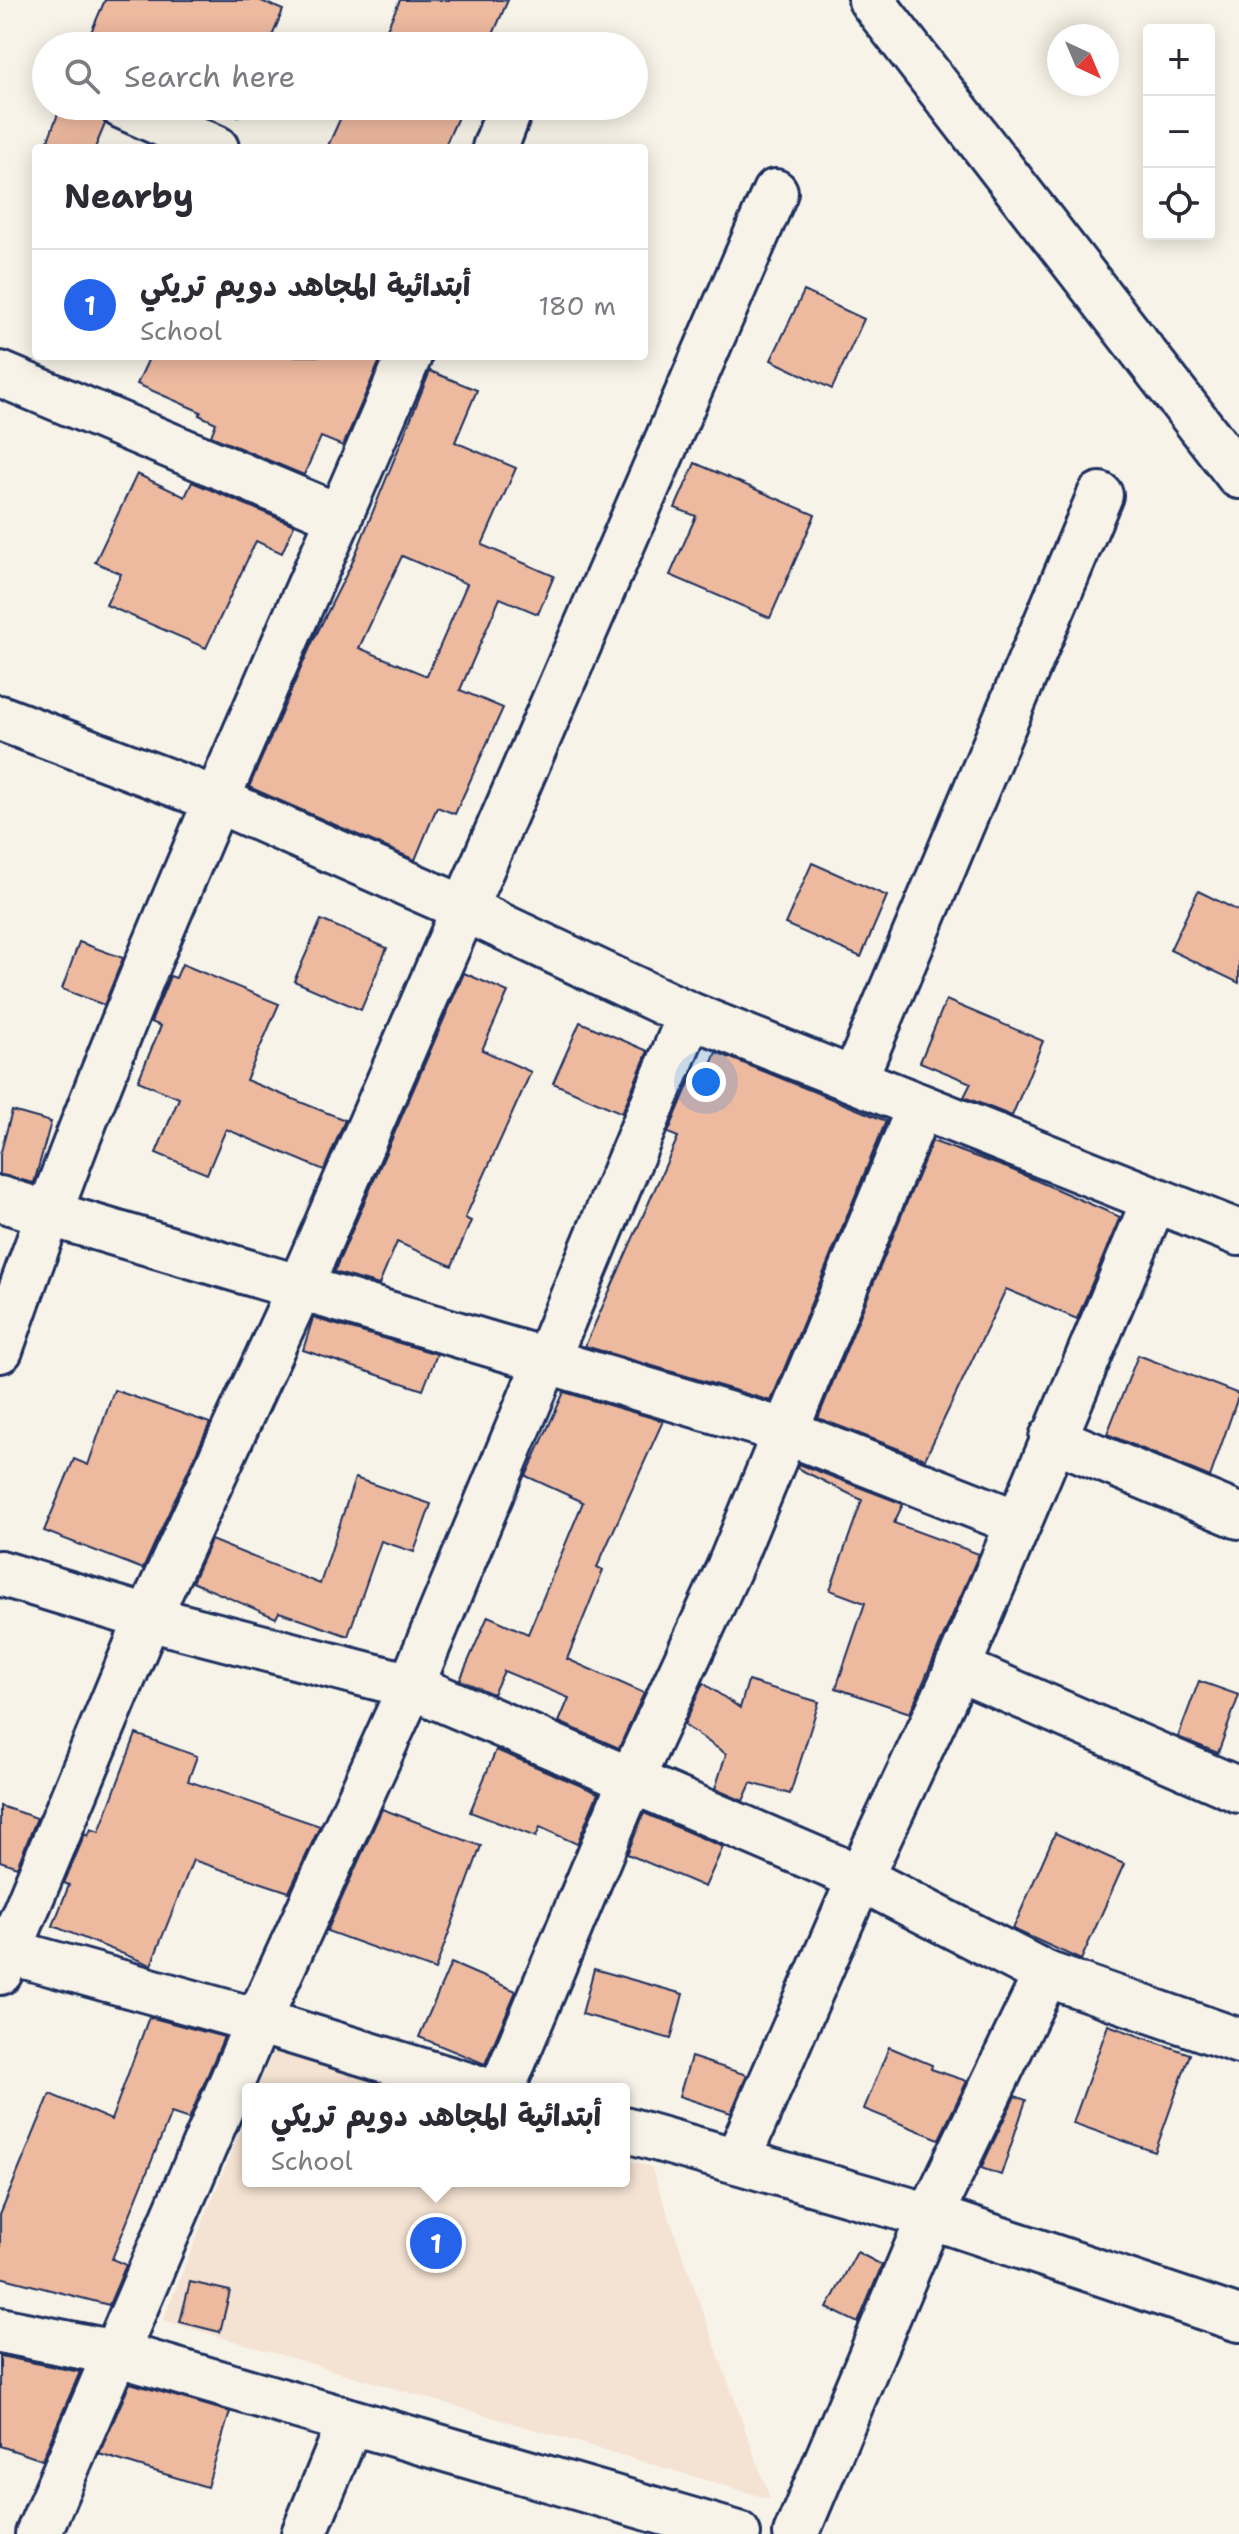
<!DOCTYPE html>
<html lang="en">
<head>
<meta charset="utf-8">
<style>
	:root { --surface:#fff; --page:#f2f2f3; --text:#2b2b33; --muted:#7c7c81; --line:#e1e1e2; --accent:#2563eb }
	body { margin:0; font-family:"Shantell Sans","Playpen Sans Arabic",sans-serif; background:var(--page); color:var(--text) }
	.controls { position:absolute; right:24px; top:24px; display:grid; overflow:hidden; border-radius:8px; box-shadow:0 4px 20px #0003 }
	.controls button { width:72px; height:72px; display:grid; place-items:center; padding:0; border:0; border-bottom:2px solid var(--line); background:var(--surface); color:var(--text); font:40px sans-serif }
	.compass { position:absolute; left:1047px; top:24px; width:72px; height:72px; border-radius:50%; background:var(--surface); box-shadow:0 4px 20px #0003; rotate:136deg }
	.you { position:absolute; left:706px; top:1082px; width:28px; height:28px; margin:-20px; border:6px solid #fff; border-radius:50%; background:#1a73e8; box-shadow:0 0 0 12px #1a73e833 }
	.badge { display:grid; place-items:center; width:52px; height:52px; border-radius:50%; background:var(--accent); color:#fff; font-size:26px; font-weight:700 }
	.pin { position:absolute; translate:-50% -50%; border:4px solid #fff; box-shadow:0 2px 8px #0006 }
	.popup { position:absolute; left:242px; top:2083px; width:388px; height:104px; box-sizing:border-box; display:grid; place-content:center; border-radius:8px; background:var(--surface); filter:drop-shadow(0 2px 6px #0005); font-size:26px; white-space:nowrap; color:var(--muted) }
	.popup b { font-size:30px; color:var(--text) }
	.popup::after { content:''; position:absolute; left:50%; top:100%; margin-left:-16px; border:16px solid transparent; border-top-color:var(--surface) }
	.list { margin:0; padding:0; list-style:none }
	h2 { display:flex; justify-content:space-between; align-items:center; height:104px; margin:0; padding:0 32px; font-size:34px }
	h2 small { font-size:26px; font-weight:400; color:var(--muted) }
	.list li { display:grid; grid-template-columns:52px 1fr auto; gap:24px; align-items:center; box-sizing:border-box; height:112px; padding:0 32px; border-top:2px solid var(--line) }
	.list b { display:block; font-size:30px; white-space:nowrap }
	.list p { margin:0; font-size:26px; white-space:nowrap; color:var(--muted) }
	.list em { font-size:26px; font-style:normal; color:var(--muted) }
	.icon { flex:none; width:44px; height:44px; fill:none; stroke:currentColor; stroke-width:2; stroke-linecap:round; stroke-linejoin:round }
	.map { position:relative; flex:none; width:1239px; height:2534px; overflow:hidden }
	.search { position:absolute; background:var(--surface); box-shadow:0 4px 20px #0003; left:32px; top:32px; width:616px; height:88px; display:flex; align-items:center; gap:20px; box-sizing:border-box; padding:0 28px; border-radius:44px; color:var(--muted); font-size:30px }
	.panel { position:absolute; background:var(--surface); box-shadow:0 4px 20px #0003; left:32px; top:144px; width:616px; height:216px; border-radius:8px }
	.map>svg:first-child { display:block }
	.built { fill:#f4e2d2 }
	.building { fill:#edb99f; stroke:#1b2f5e; stroke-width:2; fill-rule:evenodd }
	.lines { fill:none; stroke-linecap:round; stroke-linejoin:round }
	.street-casing { stroke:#1b2f5e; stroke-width:50 }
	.secondary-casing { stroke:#1b2f5e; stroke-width:50 }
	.street { stroke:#f7f3e8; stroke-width:44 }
	.secondary { stroke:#f7f3e8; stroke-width:44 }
</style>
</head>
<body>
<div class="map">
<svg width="1239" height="2534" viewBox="0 0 1239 2534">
	<rect width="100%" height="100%" fill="#f7f3e8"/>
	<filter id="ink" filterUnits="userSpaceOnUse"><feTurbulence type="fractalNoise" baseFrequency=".0125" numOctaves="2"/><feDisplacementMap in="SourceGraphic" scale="16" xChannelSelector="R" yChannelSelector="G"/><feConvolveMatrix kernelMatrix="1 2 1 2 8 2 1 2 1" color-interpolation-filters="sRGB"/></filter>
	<g filter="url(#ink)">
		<g class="built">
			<path d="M276,2044L414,2089H257Z"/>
			<path d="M248,2112V2181H624V2158L651,2167L770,2499L163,2320Z"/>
		</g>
		<g class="building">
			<path d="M105,0H259L283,10L268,46H85Z"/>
			<path d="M400,0H508L488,46H379Z"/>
			<path d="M61,106H97L105,124L95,148H45Z"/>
			<path d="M211,106H243L238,117Z"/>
			<path d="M346,106H463L444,148H327Z"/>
			<path d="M804,291L864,319L832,389L771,360Z"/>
			<path d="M150,356H382L343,446L321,437L304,475L211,436L216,423L199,415L201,412L137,384Z"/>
			<path d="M430,371L477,390L455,442L516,468L482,545L554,576L538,614L500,598L460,690L503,708L455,814L437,807L415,860L249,787L311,645L352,563ZM402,556L467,584L427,676L359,648Z"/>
			<path d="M695,463L815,515L770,618L670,575L696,516L675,508Z"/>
			<path d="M137,474L185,497L192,482L294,525L282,553L256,541L206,648L106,605L121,574L95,562Z"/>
			<path d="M812,863L887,896L861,957L785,924Z"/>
			<path d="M1198,891L1239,911V983L1170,950Z"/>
			<path d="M321,920L387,948L361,1010L294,981Z"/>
			<path d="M79,942L123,958L104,1005L62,989Z"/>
			<path d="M182,964L279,1004L246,1080L345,1120L324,1170L226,1129L207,1174L156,1153L179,1098L138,1081L161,1026L151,1022L170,976L176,978Z"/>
			<path d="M464,973L508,992L482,1050L531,1072L465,1218L471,1221L452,1266L397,1242L379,1285L334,1272Z"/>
			<path d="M946,1000L1043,1041L1012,1116L964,1097L971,1083L920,1062Z"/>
			<path d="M580,1022L648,1051L622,1113L553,1083Z"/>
			<path d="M716,1052L886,1121L771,1401L585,1346L678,1137L668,1133L694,1071L706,1077Z"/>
			<path d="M12,1111L51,1122L34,1183L0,1175V1155Z"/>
			<path d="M932,1141L1010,1169L1120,1217L1077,1319L1006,1289L925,1459L818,1418Z"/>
			<path d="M313,1318L437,1354L423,1390L303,1350Z"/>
			<path d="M1138,1355L1239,1394L1210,1477L1107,1434Z"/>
			<path d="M114,1390L210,1423L143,1569L44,1531L74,1459L88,1465Z"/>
			<path d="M564,1392L663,1421L597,1567L603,1570L567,1659L644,1693L619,1748L559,1722L569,1698L504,1671L493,1694L460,1680L488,1616L528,1634L583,1502L526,1476Z"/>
			<path d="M799,1464L903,1504L894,1523L979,1554L910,1713L836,1688L865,1603L830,1590L862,1500L797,1468Z"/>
			<path d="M355,1478L431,1504L414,1552L381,1541L348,1636L279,1612L276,1618L192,1582L211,1540L320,1584Z"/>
			<path d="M748,1681L819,1702L790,1794L751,1783L743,1801L715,1789L726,1754L684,1725L703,1683L740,1708Z"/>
			<path d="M1199,1681L1239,1695L1218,1753L1178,1737Z"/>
			<path d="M136,1734L197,1756L188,1781L320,1826L289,1892L193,1860L151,1965L53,1926L69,1885L64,1883L85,1834L88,1836L91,1829L99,1832Z"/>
			<path d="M496,1750L598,1793L577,1844L540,1827L536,1837L470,1812Z"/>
			<path d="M0,1806L37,1818L17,1867L0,1861Z"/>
			<path d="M382,1809L481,1846L435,1970L327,1931Z"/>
			<path d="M644,1813L723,1847L705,1887L627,1854Z"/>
			<path d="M1055,1833L1124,1864L1081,1960L1013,1929Z"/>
			<path d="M451,1963L516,1991L485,2064L419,2037Z"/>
			<path d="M594,1969L683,1994L671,2039L582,2014Z"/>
			<path d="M149,2017L224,2037L189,2119L171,2113L112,2259L126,2265L109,2305L0,2277V2215L50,2094L111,2120Z"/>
			<path d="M1108,2025L1190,2054L1155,2152L1073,2123Z"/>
			<path d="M889,2047L932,2065L931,2069L967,2081L939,2139L864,2109Z"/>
			<path d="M691,2057L747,2075L731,2113L679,2096Z"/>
			<path d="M1015,2096L1026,2100L1001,2175L981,2168Z"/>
			<path d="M857,2252L882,2265L858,2323L827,2308Z"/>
			<path d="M190,2282L230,2291L220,2332L180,2322Z"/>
			<path d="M0,2356L80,2372L42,2460L0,2446Z"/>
			<path d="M130,2383L230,2412L207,2487L99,2454Z"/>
		</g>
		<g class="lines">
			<defs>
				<g id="street">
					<path d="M122,106L216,148"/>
					<path d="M495,148L511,106"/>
					<path d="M0,374L340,517"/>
					<path d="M0,718L217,800L465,909L690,1015L1239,1233"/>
					<path d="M855,1078L1100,495"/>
					<path d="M0,1199L784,1431L1016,1522"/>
					<path d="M0,1350C117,1011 268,685 409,356"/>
					<path d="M1052,1438L1239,1516"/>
					<path d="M0,1573L148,1618L411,1686L860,1878L1046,1974L930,2216L796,2534"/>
					<path d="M957,1668L1239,1790"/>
					<path d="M0,1949L258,2021L481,2089"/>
					<path d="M0,1972L148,1618L300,1287L775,192"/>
					<path d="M1046,1974L1239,2041"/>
					<path d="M502,2089L632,1778L729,1568L919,1108"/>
					<path d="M624,2129L930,2216L1239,2319"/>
					<path d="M737,2161L860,1878L950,1686L1154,1201"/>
					<path d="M0,2330L115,2353L738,2534"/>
					<path d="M38,2534L258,2021L411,1686L690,1015"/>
					<path d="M304,2534L350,2422"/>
				</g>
				<path id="secondary" d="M871,0L1239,476"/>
			</defs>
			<use href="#street" class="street-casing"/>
			<use href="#secondary" class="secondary-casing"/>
			<use href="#street" class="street"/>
			<use href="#secondary" class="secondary"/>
		</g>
	</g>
</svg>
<div class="controls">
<button>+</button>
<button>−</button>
<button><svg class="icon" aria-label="locate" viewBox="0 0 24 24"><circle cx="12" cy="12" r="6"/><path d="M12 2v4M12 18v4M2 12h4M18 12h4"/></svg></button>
</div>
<svg class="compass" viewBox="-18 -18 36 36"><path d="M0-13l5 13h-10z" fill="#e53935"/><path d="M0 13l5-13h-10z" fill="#7c7c81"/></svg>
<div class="you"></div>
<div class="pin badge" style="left:436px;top:2243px">1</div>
<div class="popup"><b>أبتدائية المجاهد دويم تريكي</b>School</div>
<div class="search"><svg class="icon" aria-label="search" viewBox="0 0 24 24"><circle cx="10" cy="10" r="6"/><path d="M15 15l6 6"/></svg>Search here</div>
<section class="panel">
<h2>Nearby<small></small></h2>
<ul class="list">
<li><span class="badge">1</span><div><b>أبتدائية المجاهد دويم تريكي</b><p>School</p></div><em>180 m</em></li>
</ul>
</section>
</div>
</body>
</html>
